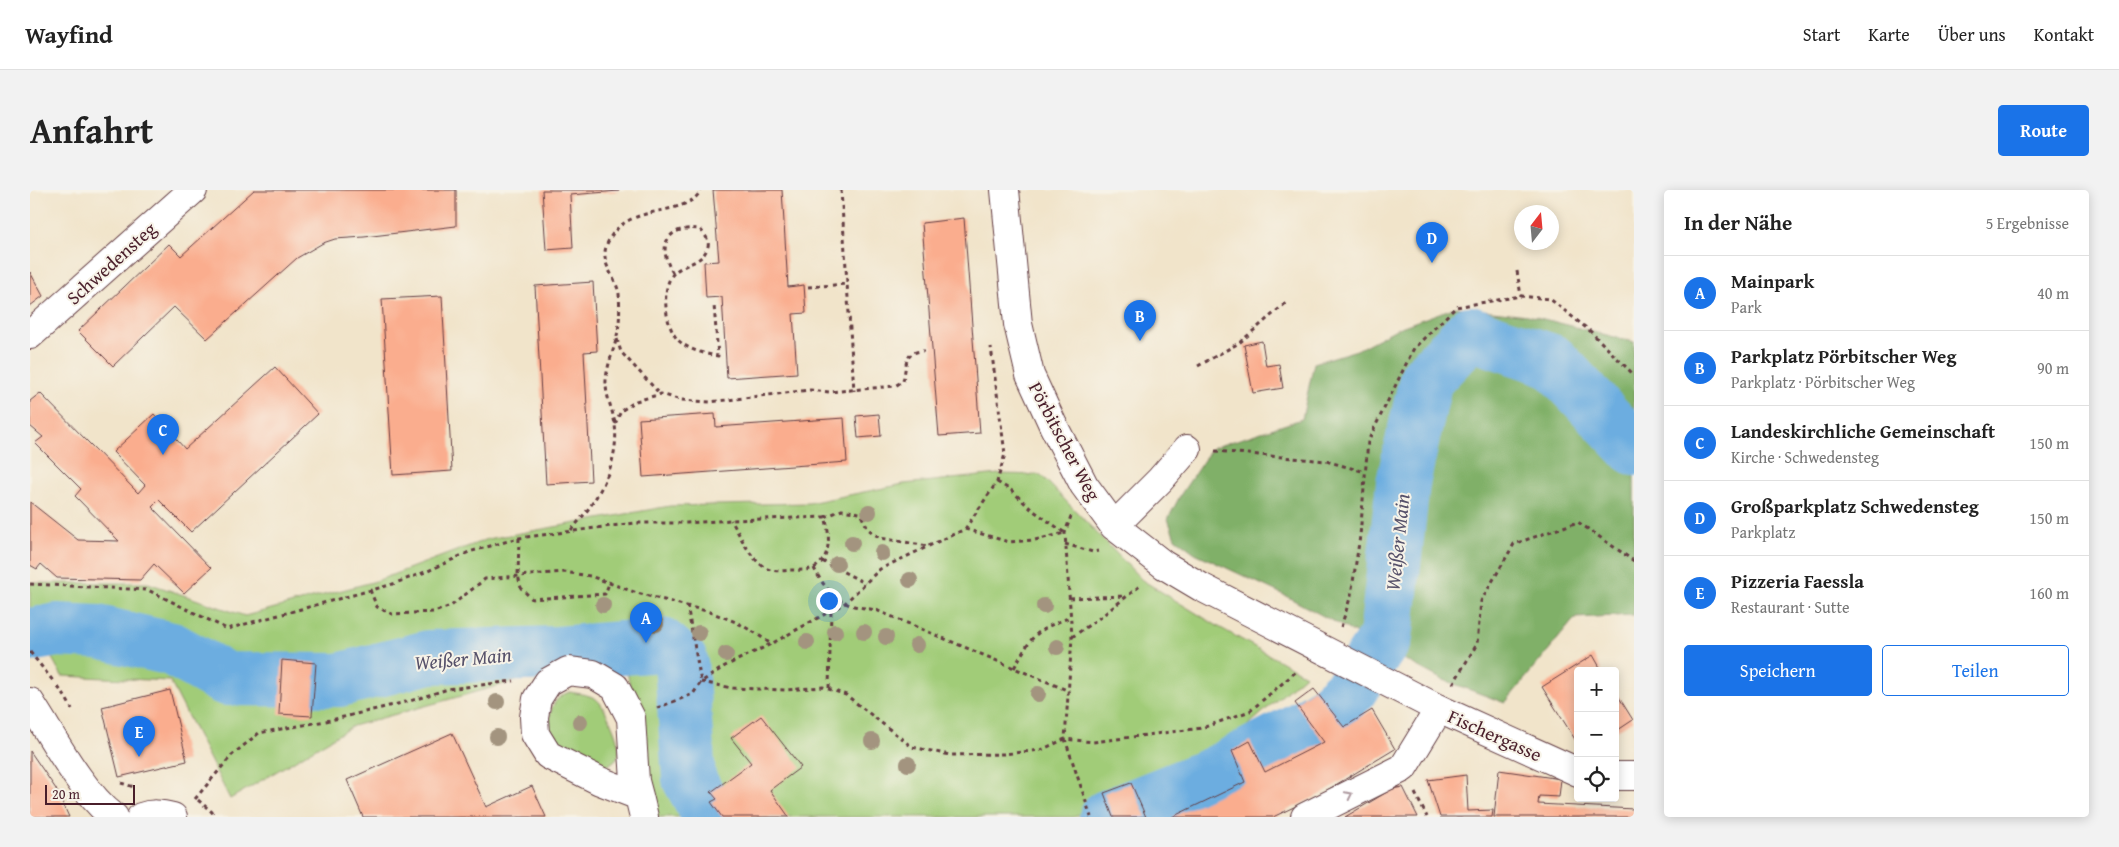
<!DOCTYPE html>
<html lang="de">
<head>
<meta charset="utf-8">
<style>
	:root { --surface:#fff; --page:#f2f2f2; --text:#222; --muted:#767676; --line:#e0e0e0; --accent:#1a73e8 }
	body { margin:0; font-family:"Gentium Book Plus",serif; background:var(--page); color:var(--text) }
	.controls { position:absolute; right:15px; bottom:15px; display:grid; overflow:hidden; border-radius:5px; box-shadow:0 2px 12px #0003 }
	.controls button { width:45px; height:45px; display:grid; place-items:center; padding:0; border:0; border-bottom:1px solid var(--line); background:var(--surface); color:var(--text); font:25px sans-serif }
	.compass { position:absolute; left:1484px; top:15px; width:45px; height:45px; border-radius:50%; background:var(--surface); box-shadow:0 2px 12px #0003; rotate:16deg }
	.scale { position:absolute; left:15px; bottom:12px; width:90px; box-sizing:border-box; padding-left:5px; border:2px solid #4a1f2b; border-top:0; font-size:14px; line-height:18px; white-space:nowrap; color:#4a1f2b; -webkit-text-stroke:4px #f7f3e8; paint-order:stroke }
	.you { position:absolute; left:798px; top:410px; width:18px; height:18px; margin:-12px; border:4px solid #fff; border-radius:50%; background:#1a73e8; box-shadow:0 0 0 8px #1a73e833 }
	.badge { display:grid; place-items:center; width:32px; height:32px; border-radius:50%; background:var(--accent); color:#fff; font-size:16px; font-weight:700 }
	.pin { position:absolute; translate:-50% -41px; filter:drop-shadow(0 1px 2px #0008) }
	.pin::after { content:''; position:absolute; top:26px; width:18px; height:15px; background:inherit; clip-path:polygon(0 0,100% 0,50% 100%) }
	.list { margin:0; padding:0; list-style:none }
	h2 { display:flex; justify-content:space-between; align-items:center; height:65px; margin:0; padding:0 20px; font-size:21px }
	h2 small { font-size:16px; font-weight:400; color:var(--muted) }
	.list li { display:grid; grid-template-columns:32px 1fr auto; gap:15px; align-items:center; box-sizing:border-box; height:75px; padding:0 20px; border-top:1px solid var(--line) }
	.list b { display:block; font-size:19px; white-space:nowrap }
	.list p { margin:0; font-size:16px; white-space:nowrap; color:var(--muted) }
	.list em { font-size:16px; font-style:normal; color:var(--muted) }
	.actions { display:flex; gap:10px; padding:15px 20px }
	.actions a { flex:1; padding:11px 0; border:1px solid var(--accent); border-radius:5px; text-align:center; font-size:18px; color:var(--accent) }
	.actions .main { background:var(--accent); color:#fff }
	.icon { flex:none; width:28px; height:28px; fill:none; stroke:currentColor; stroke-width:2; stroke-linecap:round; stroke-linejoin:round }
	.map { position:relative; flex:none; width:1604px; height:627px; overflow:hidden; border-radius:5px }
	header { display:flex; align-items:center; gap:30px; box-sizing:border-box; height:70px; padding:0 25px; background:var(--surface); border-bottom:1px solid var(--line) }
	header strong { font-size:24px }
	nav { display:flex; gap:28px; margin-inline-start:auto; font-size:18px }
	.intro { display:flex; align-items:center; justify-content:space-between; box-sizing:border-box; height:120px; padding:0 30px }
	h1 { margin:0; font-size:35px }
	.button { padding:12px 22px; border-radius:5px; background:var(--accent); color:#fff; font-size:18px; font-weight:700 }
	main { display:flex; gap:30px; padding:0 30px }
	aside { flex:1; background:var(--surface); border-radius:5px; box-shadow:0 2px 12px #0003 }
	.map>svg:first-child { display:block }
	.green { fill:#a1cc78; stroke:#767652 }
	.forest { fill:#80b068; stroke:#65684a }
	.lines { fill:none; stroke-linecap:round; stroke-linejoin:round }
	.river { stroke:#6cade0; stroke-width:54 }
	.building { fill:#faad8e }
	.minor-casing { stroke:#633d43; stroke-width:30 }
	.path { stroke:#633d43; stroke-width:3; stroke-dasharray:4 4; stroke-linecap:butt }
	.minor { stroke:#fff; stroke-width:28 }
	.tree { fill:#a3947f }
	.oneway { stroke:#ae9aa0 }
	.labels { text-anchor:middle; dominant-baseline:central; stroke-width:4; stroke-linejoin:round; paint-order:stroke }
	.street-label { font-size:19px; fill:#4a1f2b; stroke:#f7f3e8 }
	.water-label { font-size:20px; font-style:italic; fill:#56516a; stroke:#f7f3e8 }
</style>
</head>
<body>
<header>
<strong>Wayfind</strong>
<nav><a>Start</a><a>Karte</a><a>Über uns</a><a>Kontakt</a></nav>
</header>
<div class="intro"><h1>Anfahrt</h1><a class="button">Route</a></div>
<main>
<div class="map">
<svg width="1604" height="627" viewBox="0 0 1604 627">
	<rect width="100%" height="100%" fill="#f7f3e8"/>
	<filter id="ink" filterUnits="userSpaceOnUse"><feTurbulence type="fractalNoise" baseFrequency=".02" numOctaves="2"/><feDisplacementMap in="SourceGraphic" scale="10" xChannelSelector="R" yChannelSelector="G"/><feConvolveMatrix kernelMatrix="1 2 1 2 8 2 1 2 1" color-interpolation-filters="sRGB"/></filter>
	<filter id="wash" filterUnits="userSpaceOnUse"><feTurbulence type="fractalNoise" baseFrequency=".0096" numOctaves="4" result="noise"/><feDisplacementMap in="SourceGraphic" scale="20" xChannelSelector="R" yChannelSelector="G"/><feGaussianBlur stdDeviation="1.12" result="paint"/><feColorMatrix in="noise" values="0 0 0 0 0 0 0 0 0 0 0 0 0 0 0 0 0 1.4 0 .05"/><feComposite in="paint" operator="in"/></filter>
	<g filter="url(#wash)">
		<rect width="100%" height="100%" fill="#f1e4ca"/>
		<g class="green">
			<path d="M969,284L1011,285L1112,390L1189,437L1275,485L1189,561L1044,627H624L595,470L500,487L323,536L200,609L140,491L32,486L0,429V393H118L215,426L346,391L458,349L640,316L779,313L874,294Z"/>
			<path d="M540,502C549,504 558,504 566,509C575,515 590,551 589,562C589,568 582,573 577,576C557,571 532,558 518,543C519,525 521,507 540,502Z"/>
		</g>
		<path class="forest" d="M1426,117L1498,125L1604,152V425L1545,428L1475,513L1411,489L1252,404L1165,363L1145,348L1138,329L1151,304L1182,258L1272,229L1284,173L1327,160L1368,138Z"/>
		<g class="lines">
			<g class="river">
				<path d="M0,445L27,440L68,442L142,459L196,489L309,490L399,467L528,463L632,455L651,471L659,589L680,627"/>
				<path d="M1076,627L1185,583L1273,537L1294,524L1320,500L1356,447L1373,293L1396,189L1440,143L1522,171L1604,258"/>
			</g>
		</g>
		<g id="blocks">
			<g class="building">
				<path d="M224,0H426V36L334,47L305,49L293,53L267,68L177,149L144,117L83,176L48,141L139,54L151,66Z"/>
				<path d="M512,0H589V1L540,5L543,58L516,60Z"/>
				<path d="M683,0H752L758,97L774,95L776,123L763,124L767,183L697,188L692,107L676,108L674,72L689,71Z"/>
				<path d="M934,28L950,243L909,246L892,33Z"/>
				<path d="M0,82L13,106L0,116Z"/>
				<path d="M563,92L567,161L554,162L561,291L516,294L505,96Z"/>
				<path d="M412,106L422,281L363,285L352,109Z"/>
				<path d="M1232,151L1236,176L1249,174L1253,198L1223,203L1214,155Z"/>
				<path d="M245,177L288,224L161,342L129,310L122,317L181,378L154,403L124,374L110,390L27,388L11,374L7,379L0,375V312L48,350L89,351L45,306L51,299L5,253L13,247L0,236V211L10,203L108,303L115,295L83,262L124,224L155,259Z"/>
				<path d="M685,224L686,237L814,228L817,272L613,287L609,229Z"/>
				<path d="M849,224L851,246L828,248L826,226Z"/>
				<path d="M1563,465L1572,481H1548V554L1512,497Z"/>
				<path d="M252,470L286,473L282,526L249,524Z"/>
				<path d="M1284,499L1314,537L1342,520L1365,559L1289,605L1243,627H1142L1215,592L1202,561L1220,551L1235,582L1294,552L1265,513Z"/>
				<path d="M140,500L157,571L89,587L72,517Z"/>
				<path d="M1585,501L1603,530L1585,542Z"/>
				<path d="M731,526L771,577L740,600L759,627H692L681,612L687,609L681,602L721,573L701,548Z"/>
				<path d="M422,543L456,617L502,596L516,627H333L317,590Z"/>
				<path d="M0,561L26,599L39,627H0Z"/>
				<path d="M1469,580L1531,589L1529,607L1509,606L1508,614L1604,619V627H1464Z"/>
				<path d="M1436,585L1438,621L1463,620L1462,627H1410L1398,590Z"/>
				<path d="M1101,593L1116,627H1083L1074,603Z"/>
				<path d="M1373,597L1388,627H1315L1362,599Z"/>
			</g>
		</g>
	</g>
	<g filter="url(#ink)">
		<use href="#blocks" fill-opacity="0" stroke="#633d43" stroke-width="1"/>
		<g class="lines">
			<defs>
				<g id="minor">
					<path d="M975,0L988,134L1000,185L1023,235L1054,295L1084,336L1134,375L1171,397L1409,519L1548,582"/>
					<path d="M0,145L163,0"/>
					<path d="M1084,336L1130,290L1157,259"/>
					<path d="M0,512C23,547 51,602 84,627"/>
					<path d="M1585,586H1604"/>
					<path d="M609,606L570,591L518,565L505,544L504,527L507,509L518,492L538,481L563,484L585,497L601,528L605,591L609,606L614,627"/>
					<path d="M111,627C122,623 131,624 143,627"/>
					<path d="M1275,627L1373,578L1409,519"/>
				</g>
			</defs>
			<use href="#minor" class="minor-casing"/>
			<g class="path">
				<path d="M811,0L824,201"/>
				<path d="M1487,81L1491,106"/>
				<path d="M643,83C626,56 637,35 670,39C675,45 681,51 677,59C671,74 654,73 644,83C630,97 635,138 649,151C659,160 675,164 688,166L684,115"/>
				<path d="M778,97L817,94"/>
				<path d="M587,149L591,162L630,204"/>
				<path d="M1168,176L1209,153L1257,112"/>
				<path d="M585,234L591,221L606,211L631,204L651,210L680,212L780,200L799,202L865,196L873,191C877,176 873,161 894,161"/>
				<path d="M1185,261L1296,271L1335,282"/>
				<path d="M967,292L981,300L1001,319L1035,343"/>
				<path d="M1041,326L1035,343L1042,447L1035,549L1061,627"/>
				<path d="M795,327L812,320L830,323L838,339L850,348L898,356"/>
				<path d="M935,339L979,352L1005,350L1035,343"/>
				<path d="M541,340C566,313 590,274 585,235C583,219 575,206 576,190C577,175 584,160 587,146C590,132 590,118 589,104C586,86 569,74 577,54C595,10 656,30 671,0"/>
				<path d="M489,348L488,385L491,398L502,409L575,404L580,391"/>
				<path d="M1035,354L1063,362L1068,361"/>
				<path d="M792,371L835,393"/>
				<path d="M784,378C790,391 802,407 815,413C824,417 836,418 846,420L1039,501"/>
				<path d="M0,394L118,400L197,439L360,395L398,381L439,362L489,348L605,333H657L701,330L795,327C800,341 802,371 783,378C776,381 767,380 760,380C752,381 741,382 734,377C719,367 710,345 701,330"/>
				<path d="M340,400L347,417L362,424L404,422L421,416L455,389L534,382L560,386L607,403L680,422L706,432L727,444L741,454"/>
				<path d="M1040,408L1096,406"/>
				<path d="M657,415L671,492"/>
				<path d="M1311,437L1321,405L1330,346L1338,251L1384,158L1426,117L1491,106L1520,109L1560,141L1604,185"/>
				<path d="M1042,447L1072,426L1111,395"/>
				<path d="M0,462L24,492"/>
				<path d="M984,478C1003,444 1004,441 1041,427"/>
				<path d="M671,492L703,498L756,500L793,497L816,505L882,557L920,565L974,564L1011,560L1035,549L1063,552L1172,538L1220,521L1268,480"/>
				<path d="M1423,494L1447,454L1451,411L1484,354L1548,332L1604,371"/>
				<path d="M28,497L36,508L42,519"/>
				<path d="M799,498L801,421"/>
				<path d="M627,518L663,504L671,492L695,476L741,454L815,413L850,379L935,339L967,292L975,264L961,157"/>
				<path d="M91,593L104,597"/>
				<path d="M1385,603L1397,627"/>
				<path d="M165,609L202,565L229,543L301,530L380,511L418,499L484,491"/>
				<path d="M168,610L182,622L184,627"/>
			</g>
			<use href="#minor" class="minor"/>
		</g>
		<g class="tree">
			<circle cx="839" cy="322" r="8"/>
			<circle cx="822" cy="353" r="8"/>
			<circle cx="852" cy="363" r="8"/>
			<circle cx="807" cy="374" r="8"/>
			<circle cx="880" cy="390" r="8"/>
			<circle cx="573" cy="415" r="8"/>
			<circle cx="1014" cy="416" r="8"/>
			<circle cx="626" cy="434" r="8"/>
			<circle cx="805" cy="442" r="8"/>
			<circle cx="834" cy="442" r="8"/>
			<circle cx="669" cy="443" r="8"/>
			<circle cx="856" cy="447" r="8"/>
			<circle cx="777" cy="452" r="8"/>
			<circle cx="887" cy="455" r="8"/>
			<circle cx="1027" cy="457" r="8"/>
			<circle cx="696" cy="464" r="8"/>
			<circle cx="1008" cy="504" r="8"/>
			<circle cx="467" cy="512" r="8"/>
			<circle cx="550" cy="532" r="8"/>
			<circle cx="467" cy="547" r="8"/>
			<circle cx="842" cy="551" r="8"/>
			<circle cx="878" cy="574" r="8"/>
		</g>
		<defs><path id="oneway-chevron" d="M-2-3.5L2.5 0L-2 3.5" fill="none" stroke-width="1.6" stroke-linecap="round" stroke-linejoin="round" transform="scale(1.25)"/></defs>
		<use class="oneway" href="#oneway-chevron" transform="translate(1319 605) rotate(-26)"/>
	</g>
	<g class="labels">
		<g class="street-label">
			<text transform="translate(81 73) rotate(-42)">Schwedensteg</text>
			<text transform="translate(1035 251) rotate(62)">Pörbitscher Weg</text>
			<text transform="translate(1465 545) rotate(24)">Fischergasse</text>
		</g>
		<g class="water-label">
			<text transform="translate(1367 352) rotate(-84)">Weißer Main</text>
			<text transform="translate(433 468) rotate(-5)">Weißer Main</text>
		</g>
	</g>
</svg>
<div class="controls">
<button>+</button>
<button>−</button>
<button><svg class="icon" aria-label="locate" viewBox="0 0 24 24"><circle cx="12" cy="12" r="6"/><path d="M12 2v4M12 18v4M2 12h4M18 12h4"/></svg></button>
</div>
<svg class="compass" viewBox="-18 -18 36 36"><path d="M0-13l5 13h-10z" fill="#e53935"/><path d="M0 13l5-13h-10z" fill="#767676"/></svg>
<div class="scale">20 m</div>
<div class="you"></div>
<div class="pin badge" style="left:616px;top:453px">A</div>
<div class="pin badge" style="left:1110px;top:151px">B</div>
<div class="pin badge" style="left:133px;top:265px">C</div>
<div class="pin badge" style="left:1402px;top:73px">D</div>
<div class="pin badge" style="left:109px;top:567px">E</div>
</div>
<aside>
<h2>In der Nähe<small>5 Ergebnisse</small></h2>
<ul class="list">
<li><span class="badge">A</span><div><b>Mainpark</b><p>Park</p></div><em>40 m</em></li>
<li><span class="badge">B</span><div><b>Parkplatz Pörbitscher Weg</b><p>Parkplatz · Pörbitscher Weg</p></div><em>90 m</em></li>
<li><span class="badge">C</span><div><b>Landeskirchliche Gemeinschaft</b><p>Kirche · Schwedensteg</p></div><em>150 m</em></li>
<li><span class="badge">D</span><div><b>Großparkplatz Schwedensteg</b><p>Parkplatz</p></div><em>150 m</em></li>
<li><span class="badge">E</span><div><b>Pizzeria Faessla</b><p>Restaurant · Sutte</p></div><em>160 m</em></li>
</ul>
<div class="actions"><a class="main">Speichern</a><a>Teilen</a></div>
</aside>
</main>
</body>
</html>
